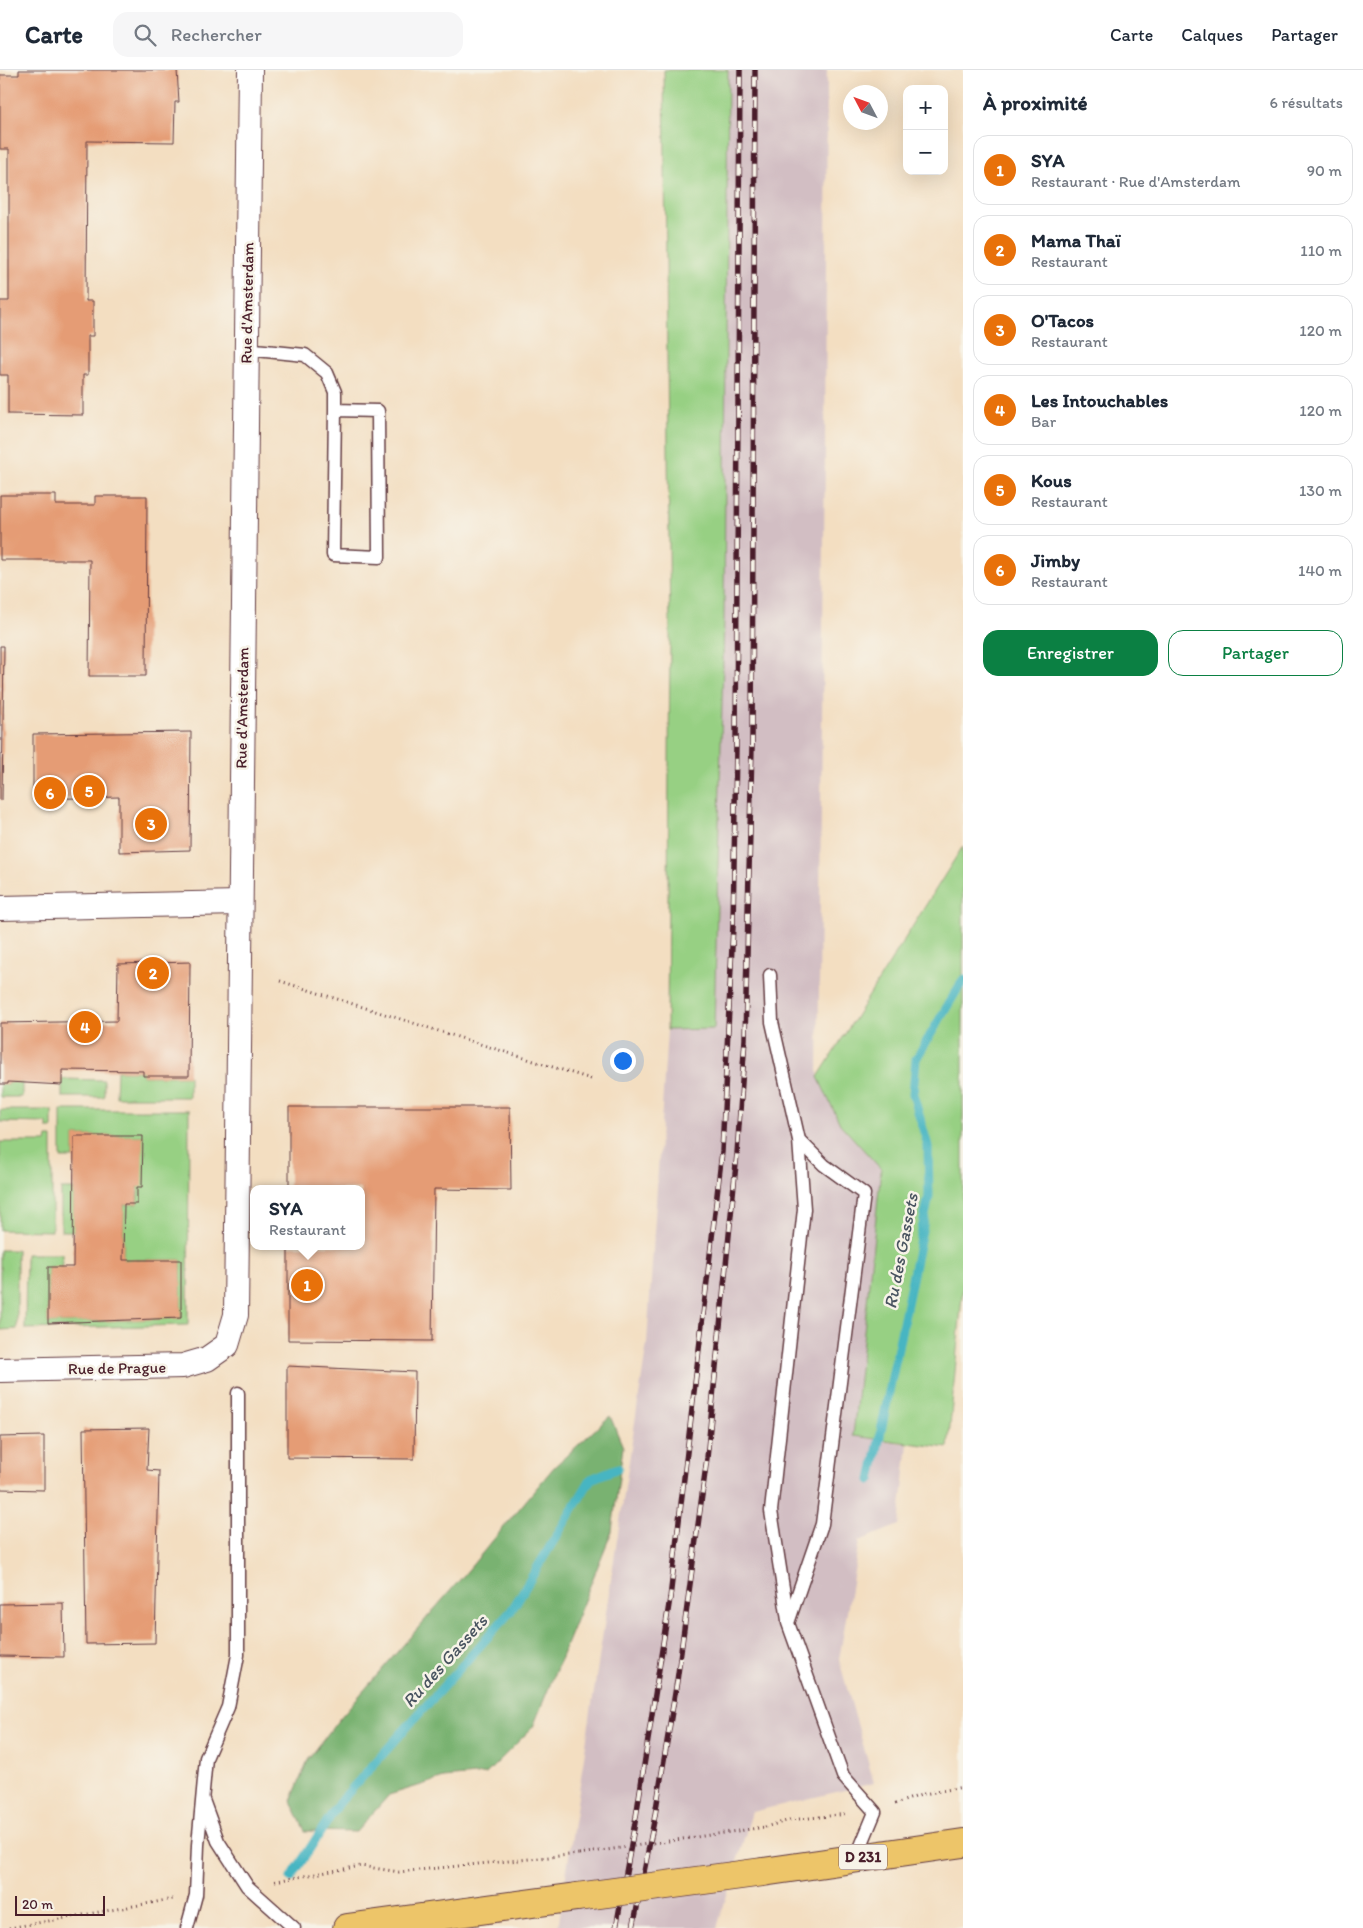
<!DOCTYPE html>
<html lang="fr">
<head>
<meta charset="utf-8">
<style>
	:root { --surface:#fff; --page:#f6f6f7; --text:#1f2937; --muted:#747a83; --line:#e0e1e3; --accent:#0b8043 }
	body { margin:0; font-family:Itim,sans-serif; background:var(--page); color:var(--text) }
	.controls { position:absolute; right:15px; top:15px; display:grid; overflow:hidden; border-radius:10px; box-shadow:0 5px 20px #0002 }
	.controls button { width:45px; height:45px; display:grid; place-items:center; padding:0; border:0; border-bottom:1px solid var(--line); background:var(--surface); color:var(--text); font:25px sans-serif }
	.compass { position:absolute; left:843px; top:15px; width:45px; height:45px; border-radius:50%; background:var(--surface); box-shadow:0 5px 20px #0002; rotate:311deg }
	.scale { position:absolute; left:15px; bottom:12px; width:90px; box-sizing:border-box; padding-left:5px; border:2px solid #4a1f2b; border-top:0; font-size:14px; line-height:18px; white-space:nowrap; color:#4a1f2b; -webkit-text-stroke:4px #f7f3e8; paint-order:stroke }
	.you { position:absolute; left:622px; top:990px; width:18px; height:18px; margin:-12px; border:4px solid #fff; border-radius:50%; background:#1a73e8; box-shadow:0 0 0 8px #1a73e833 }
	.badge { display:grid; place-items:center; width:32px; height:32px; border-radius:50%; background:var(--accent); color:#fff; font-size:16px; font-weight:700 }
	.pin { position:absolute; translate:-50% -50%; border:2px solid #fff; box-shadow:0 1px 5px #0006 }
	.popup { position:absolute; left:250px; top:1115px; width:115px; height:65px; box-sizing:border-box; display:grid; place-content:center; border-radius:10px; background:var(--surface); filter:drop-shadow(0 1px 4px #0005); font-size:16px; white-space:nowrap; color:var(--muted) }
	.popup b { font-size:19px; color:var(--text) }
	.popup::after { content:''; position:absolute; left:50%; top:100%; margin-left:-10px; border:10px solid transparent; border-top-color:var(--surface) }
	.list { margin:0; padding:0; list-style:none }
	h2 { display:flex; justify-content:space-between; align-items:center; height:65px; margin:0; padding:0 20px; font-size:21px }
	h2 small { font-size:16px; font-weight:400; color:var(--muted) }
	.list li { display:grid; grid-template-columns:32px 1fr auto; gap:15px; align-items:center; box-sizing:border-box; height:70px; margin:0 10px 10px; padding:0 10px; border:1px solid var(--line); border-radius:15px }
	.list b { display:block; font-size:19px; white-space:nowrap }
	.list p { margin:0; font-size:16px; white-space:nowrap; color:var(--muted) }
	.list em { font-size:16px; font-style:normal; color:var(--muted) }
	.actions { display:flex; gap:10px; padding:15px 20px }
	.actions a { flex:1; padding:11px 0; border:1px solid var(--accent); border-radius:15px; text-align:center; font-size:18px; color:var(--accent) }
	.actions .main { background:var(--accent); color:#fff }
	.icon { flex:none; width:28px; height:28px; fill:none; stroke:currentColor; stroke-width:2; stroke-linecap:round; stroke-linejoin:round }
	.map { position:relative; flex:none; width:963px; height:1858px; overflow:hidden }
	header { display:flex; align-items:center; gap:30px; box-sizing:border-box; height:70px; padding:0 25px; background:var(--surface); border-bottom:1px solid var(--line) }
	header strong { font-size:24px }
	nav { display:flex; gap:28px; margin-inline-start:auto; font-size:18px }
	.search { width:350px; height:45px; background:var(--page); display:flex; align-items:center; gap:12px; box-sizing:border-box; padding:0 18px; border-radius:15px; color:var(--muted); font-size:19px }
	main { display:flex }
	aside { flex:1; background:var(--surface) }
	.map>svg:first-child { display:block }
	.industrial { fill:#d2bec3 }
	.green { fill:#97d083; stroke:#707857 }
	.forest { fill:#79b271; stroke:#62684e }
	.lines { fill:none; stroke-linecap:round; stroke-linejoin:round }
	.stream { stroke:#47b5c2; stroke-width:9 }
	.building { fill:#e59c74 }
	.lane-casing { stroke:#633c42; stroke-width:15 }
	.street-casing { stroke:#633c42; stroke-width:26 }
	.primary-casing { stroke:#633c42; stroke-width:30 }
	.path { stroke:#633c42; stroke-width:3; stroke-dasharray:1 4; stroke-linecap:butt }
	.lane { stroke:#fff; stroke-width:12 }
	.street { stroke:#fff; stroke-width:24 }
	.primary { stroke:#edc569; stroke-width:28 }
	.rail-casing { stroke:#4a1f2b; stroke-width:5.5 }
	.rail { stroke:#f7f3e8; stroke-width:4; stroke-dasharray:11; stroke-linecap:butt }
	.primary-bridge-casing { stroke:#633c42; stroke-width:30; stroke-linecap:butt }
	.path-bridge { stroke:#633c42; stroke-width:3; stroke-dasharray:1 4; stroke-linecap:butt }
	.primary-bridge { stroke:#edc569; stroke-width:28 }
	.labels { text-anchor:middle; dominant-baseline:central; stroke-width:5; stroke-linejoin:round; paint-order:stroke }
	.shield { fill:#f7f3e8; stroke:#7e5f64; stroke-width:1 }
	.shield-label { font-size:15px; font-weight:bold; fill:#4a1f2b }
	.street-label { font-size:16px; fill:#4a1f2b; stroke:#f7f3e8 }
	.water-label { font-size:18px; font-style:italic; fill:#495460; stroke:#f7f3e8 }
</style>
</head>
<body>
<header>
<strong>Carte</strong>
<div class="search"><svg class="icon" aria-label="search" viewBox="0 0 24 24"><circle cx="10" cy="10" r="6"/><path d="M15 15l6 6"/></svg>Rechercher</div>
<nav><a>Carte</a><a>Calques</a><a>Partager</a></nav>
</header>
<main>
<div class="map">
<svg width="963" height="1858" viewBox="0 0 963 1858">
	<rect width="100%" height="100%" fill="#f7f3e8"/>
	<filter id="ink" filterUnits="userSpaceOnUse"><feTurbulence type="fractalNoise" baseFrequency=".02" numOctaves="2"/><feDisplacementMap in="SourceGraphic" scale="10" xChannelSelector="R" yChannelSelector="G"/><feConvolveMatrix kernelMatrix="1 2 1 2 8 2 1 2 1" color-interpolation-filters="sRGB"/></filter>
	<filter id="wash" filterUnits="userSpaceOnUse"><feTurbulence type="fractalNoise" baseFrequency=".0096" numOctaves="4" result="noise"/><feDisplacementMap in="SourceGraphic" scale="20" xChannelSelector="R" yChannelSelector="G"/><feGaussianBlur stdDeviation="1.12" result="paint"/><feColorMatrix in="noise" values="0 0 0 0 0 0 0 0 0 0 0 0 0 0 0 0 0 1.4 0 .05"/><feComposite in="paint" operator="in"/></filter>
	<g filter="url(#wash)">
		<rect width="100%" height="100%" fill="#f3dec1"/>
		<path class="industrial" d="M664,0H827L825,383L818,1007L840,1054L881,1099L853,1366L908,1374L899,1455L859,1471L839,1590L874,1713L752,1742L717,1858H558L647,1273L667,960L670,566Z"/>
		<g class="green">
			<path d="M664,0H728L724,549L714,959L667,960L670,566Z"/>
			<path d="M963,776V1215L948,1378L853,1366L881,1099L840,1054L818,1007Z"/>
			<path d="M117,1001H143V1006H189V1027H116Z"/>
			<path d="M62,1009L104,1010V1027H62Z"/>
			<path d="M8,1012H22V1027H0V1014H8Z"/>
			<path d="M0,1040H52V1058H47V1053L0,1052Z"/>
			<path d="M61,1040H189L188,1255L25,1259L26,1184H62V1197H48V1253L181,1248V1190H123L124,1134H137L143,1066H74V1088H61Z"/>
			<path d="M47,1067H52V1161L0,1160V1072H46Z"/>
			<rect x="61" y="1119" width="13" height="42"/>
			<path d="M0,1180H17V1259L0,1260Z"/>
		</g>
		<path class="forest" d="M610,1346L623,1377L612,1461L533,1657L486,1704L444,1708L389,1725L356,1762L305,1761L291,1731L308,1690L339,1649L464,1505L554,1397Z"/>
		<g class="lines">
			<g class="stream">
				<path d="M871,1410L929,1126L928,1076L913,1024L916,989L963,910"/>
				<path d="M291,1808L339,1733L511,1541L591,1409L618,1398"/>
			</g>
		</g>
		<g id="blocks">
			<g class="building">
				<path d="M19,0H177L179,32H175L174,72L87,71L86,231H93V266H88V305H83V345L8,344V305H0V231H9V79H0V5H19Z"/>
				<path d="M0,425H56V435H95V426H147L146,606H89L90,490H0Z"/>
				<path d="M0,576H4L2,730H0Z"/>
				<path d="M191,662L190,780L119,782V727L33,729V664Z"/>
				<path d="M190,892L189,1006H143V1001L62,1000V1015L8,1012V1014H0V953L117,951L118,894Z"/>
				<path d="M289,1037H510L511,1120L434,1119L432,1271L288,1270V1176H361V1119H289Z"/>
				<path d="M74,1066H143L142,1117H137V1134H124L123,1190H181V1248L48,1253V1197H73Z"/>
				<path d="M287,1296L415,1302L414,1389L287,1388Z"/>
				<path d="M149,1358L147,1400L159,1401L155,1573L86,1574L83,1359Z"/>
				<path d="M44,1366V1420L0,1419V1367Z"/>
				<path d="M63,1533L64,1587L0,1586V1534Z"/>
			</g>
		</g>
	</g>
	<g filter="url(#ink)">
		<use href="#blocks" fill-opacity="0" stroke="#633c42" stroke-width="1"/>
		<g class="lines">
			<defs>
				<g id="lane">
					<path d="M246,279L305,285L327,303L335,322V340L333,485L379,487L378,341L335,340"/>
					<path d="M770,905L772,952L799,1070L824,1095L864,1124L822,1454L788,1553L843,1706L875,1742L856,1788"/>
					<path d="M788,1550L771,1441L804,1139L799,1070"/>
					<path d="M203,1730L218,1771L247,1816L294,1858"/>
					<path d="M187,1858L196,1825L198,1775L206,1688L228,1637L238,1585V1323"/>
				</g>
				<g id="street">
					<path d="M0,838L240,833"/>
					<path d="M0,1300L183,1296L207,1289L227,1275L236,1245L250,0"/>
				</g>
				<g id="primary">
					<path d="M763,1802L963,1773"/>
					<path d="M347,1858L577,1827"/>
				</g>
			</defs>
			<use href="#lane" class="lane-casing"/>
			<use href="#street" class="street-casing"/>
			<use href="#primary" class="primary-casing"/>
			<g class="path">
				<path d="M280,911L591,1009"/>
				<path d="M895,1734L924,1724L963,1717"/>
				<path d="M765,1757L790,1750L848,1744"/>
				<path d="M275,1811L361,1796L399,1802L579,1784"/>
				<path d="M9,1858L173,1829"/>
			</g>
			<use href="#lane" class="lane"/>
			<use href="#street" class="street"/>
			<use href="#primary" class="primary"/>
			<defs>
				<g id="rail">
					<path d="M616,1858L636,1747L670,1528L722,1082L733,856L736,676L740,0"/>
					<path d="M633,1858L654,1751L677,1611L707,1388L737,1084L745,969L752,677L755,0"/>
				</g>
			</defs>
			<use href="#rail" class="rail-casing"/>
			<use href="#rail" class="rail"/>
			<defs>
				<path id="primary-bridge" d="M577,1827L763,1802"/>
			</defs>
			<use href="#primary-bridge" class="primary-bridge-casing"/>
			<path class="path-bridge" d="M579,1784L765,1757"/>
			<use href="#primary-bridge" class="primary-bridge"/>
		</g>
	</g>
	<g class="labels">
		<rect class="shield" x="839" y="1774.5" width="48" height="25" rx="4"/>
		<g class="shield-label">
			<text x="863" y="1787">D 231</text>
		</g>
		<g class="street-label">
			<text transform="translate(247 233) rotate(-89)">Rue d'Amsterdam</text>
			<text transform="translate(242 638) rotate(-89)">Rue d'Amsterdam</text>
			<text transform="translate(117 1298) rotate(-1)">Rue de Prague</text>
		</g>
		<g class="water-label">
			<text transform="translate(901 1181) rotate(-79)">Ru des Gassets</text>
			<text transform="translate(445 1591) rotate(-48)">Ru des Gassets</text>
		</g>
	</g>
</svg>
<div class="controls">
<button>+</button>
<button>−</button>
</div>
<svg class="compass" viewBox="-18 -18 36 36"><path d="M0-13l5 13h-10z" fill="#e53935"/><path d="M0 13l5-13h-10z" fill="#747a83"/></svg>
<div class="scale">20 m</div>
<div class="you"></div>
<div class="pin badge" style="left:307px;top:1215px;background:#e8710a">1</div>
<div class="popup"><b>SYA</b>Restaurant</div>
<div class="pin badge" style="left:153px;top:903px;background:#e8710a">2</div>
<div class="pin badge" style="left:151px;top:754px;background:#e8710a">3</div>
<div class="pin badge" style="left:85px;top:957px;background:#e8710a">4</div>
<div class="pin badge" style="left:89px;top:721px;background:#e8710a">5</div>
<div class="pin badge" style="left:50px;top:723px;background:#e8710a">6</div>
</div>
<aside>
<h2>À proximité<small>6 résultats</small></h2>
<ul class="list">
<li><span class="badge" style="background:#e8710a">1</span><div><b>SYA</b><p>Restaurant · Rue d'Amsterdam</p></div><em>90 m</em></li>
<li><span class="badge" style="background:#e8710a">2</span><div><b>Mama Thaï</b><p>Restaurant</p></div><em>110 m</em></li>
<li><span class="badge" style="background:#e8710a">3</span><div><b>O'Tacos</b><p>Restaurant</p></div><em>120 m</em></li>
<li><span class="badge" style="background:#e8710a">4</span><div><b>Les Intouchables</b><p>Bar</p></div><em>120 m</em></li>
<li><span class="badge" style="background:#e8710a">5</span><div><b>Kous</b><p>Restaurant</p></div><em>130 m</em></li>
<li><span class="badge" style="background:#e8710a">6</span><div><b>Jimby</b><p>Restaurant</p></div><em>140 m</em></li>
</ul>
<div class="actions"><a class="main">Enregistrer</a><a>Partager</a></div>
</aside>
</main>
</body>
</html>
